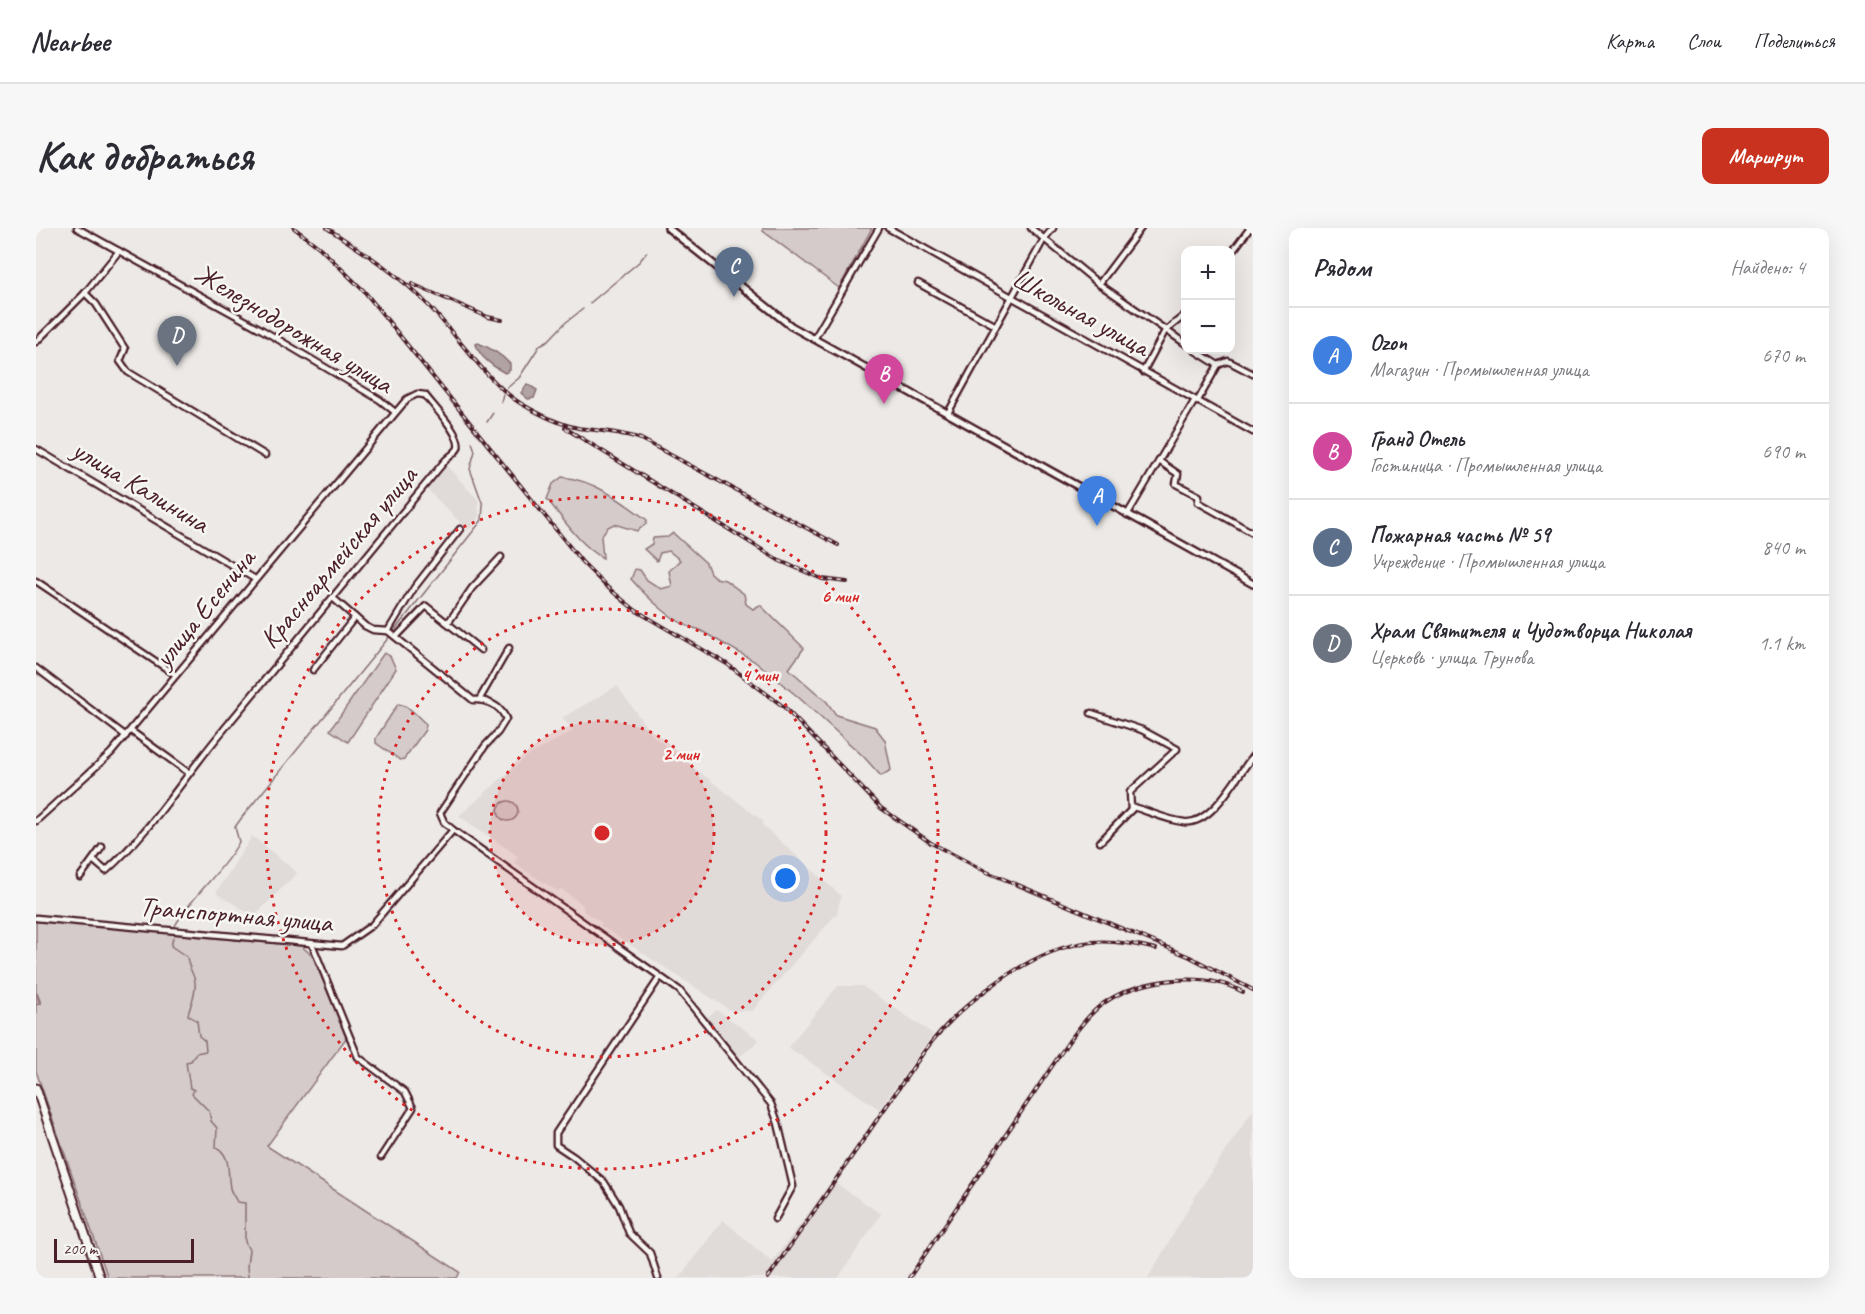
<!DOCTYPE html>
<html lang="ru">
<head>
<meta charset="utf-8">
<style>
	:root { --surface:#fff; --page:#f7f7f7; --text:#2b2b33; --muted:#7c7c81; --line:#e1e1e2; --accent:#c8321e }
	body { margin:0; font-family:Caveat,sans-serif; background:var(--page); color:var(--text) }
	.controls { position:absolute; right:18px; top:18px; display:grid; overflow:hidden; border-radius:12px; box-shadow:0 6px 24px #0002 }
	.controls button { width:54px; height:54px; display:grid; place-items:center; padding:0; border:0; border-bottom:2px solid var(--line); background:var(--surface); color:var(--text); font:30px sans-serif }
	.scale { position:absolute; left:18px; bottom:15px; width:140px; box-sizing:border-box; padding-left:6px; border:3px solid #4a1f2b; border-top:0; font-size:16px; line-height:21px; white-space:nowrap; color:#4a1f2b; -webkit-text-stroke:4px #f6f6f2; paint-order:stroke }
	.you { position:absolute; left:750px; top:651px; width:21px; height:21px; margin:-15px; border:4px solid #fff; border-radius:50%; background:#1a73e8; box-shadow:0 0 0 9px #1a73e833 }
	.badge { display:grid; place-items:center; width:39px; height:39px; border-radius:50%; background:var(--accent); color:#fff; font-size:20px; font-weight:700 }
	.pin { position:absolute; translate:-50% -50px; filter:drop-shadow(0 2px 3px #0008) }
	.pin::after { content:''; position:absolute; top:32px; width:21px; height:18px; background:inherit; clip-path:polygon(0 0,100% 0,50% 100%) }
	.list { margin:0; padding:0; list-style:none }
	h2 { display:flex; justify-content:space-between; align-items:center; height:78px; margin:0; padding:0 24px; font-size:26px }
	h2 small { font-size:20px; font-weight:400; color:var(--muted) }
	.list li { display:grid; grid-template-columns:39px 1fr auto; gap:18px; align-items:center; box-sizing:border-box; height:96px; padding:0 24px; border-top:2px solid var(--line) }
	.list b { display:block; font-size:22px; white-space:nowrap }
	.list p { margin:0; font-size:20px; white-space:nowrap; color:var(--muted) }
	.list em { font-size:20px; font-style:normal; color:var(--muted) }
	.map { position:relative; flex:none; width:1217px; height:1050px; overflow:hidden; border-radius:12px }
	header { display:flex; align-items:center; gap:36px; box-sizing:border-box; height:84px; padding:0 30px; background:var(--surface); border-bottom:2px solid var(--line) }
	header strong { font-size:28px }
	nav { display:flex; gap:33px; margin-inline-start:auto; font-size:21px }
	.intro { display:flex; align-items:center; justify-content:space-between; box-sizing:border-box; height:144px; padding:0 36px }
	h1 { margin:0; font-size:42px }
	.button { padding:15px 27px; border-radius:12px; background:var(--accent); color:#fff; font-size:21px; font-weight:700 }
	main { display:flex; gap:36px; padding:0 36px }
	aside { flex:1; background:var(--surface); border-radius:12px; box-shadow:0 6px 24px #0002 }
	.map>svg:first-child { display:block }
	.built { fill:#e0dad8 }
	.green { fill:#d4cbca; stroke:#8f757a; stroke-width:1.5 }
	.water { fill:#b1a2a3; stroke:#886e73; stroke-width:1.5 }
	.lines { fill:none; stroke-linecap:round; stroke-linejoin:round }
	.stream { stroke:#886e73; stroke-width:1.5 }
	.minor-casing { stroke:#4a1f2b; stroke-width:9 }
	.tertiary-casing { stroke:#4a1f2b; stroke-width:10 }
	.primary-casing { stroke:#4a1f2b; stroke-width:11 }
	.minor { stroke:#f6f6f2; stroke-width:4.5 }
	.tertiary { stroke:#f6f6f2; stroke-width:5 }
	.primary { stroke:#f6f6f2; stroke-width:7 }
	.rail-casing { stroke:#4a1f2b; stroke-width:4 }
	.rail { stroke:#f6f6f2; stroke-width:1.5; stroke-dasharray:4.5; stroke-linecap:butt }
	.ring { fill:none; stroke:#d62828; stroke-width:3; stroke-dasharray:3 6 }
	.labels { text-anchor:middle; dominant-baseline:central; stroke-width:5; stroke-linejoin:round; paint-order:stroke }
	.street-label { font-size:28px; fill:#4a1f2b; stroke:#f6f6f2 }
	.centre { fill:#d62828; stroke:#f6f6f2; stroke-width:3 }
	.ring-label { font-size:18px; text-anchor:middle; font-weight:bold; fill:#d62828; stroke:#f6f6f2; stroke-width:5; stroke-linejoin:round; paint-order:stroke }
</style>
</head>
<body>
<header>
<strong>Nearbee</strong>
<nav><a>Карта</a><a>Слои</a><a>Поделиться</a></nav>
</header>
<div class="intro"><h1>Как добраться</h1><a class="button">Маршрут</a></div>
<main>
<div class="map">
<svg width="1217" height="1050" viewBox="0 0 1217 1050">
	<rect width="100%" height="100%" fill="#ece9e6"/>
	<filter id="ink" filterUnits="userSpaceOnUse"><feTurbulence type="fractalNoise" baseFrequency=".0167" numOctaves="2"/><feDisplacementMap in="SourceGraphic" scale="12" xChannelSelector="R" yChannelSelector="G"/><feConvolveMatrix kernelMatrix="1 2 1 2 8 2 1 2 1" color-interpolation-filters="sRGB"/></filter>
	<g filter="url(#ink)">
		<g class="built">
			<path d="M409,236L442,272L443,287L439,296L432,302L390,260Z"/>
			<path d="M581,458L617,508L727,593L726,597L805,668L801,685L716,783L694,782L565,698V694L548,684L547,677L525,661L521,663L478,635L482,628L423,588L491,528L537,503L526,490Z"/>
			<path d="M216,608L261,645L218,688L180,665Z"/>
			<path d="M802,758H826L897,806L843,881L752,819Z"/>
			<path d="M681,782L723,812L702,830L670,790Z"/>
			<path d="M1217,882V1050H1112L1162,964Z"/>
			<path d="M796,953L845,986L802,1050H643L687,992L736,1034Z"/>
		</g>
		<g class="green">
			<path d="M727,0H836L803,60L727,3Z"/>
			<path d="M526,249C558,252 586,273 611,292L610,296L601,303L578,296L572,299L565,308L567,330C544,317 527,291 511,271L517,256Z"/>
			<path d="M637,305L670,335L674,345L680,350L689,352L708,366L710,376L717,381L724,377L768,420L753,441L791,474L800,487L839,499L849,512L855,542L845,548L827,528L761,468L718,433L662,401C640,398 610,368 595,351L599,341L604,342L611,352L625,361L636,358L633,343L644,332L633,323L624,325L621,333L608,321L616,316L617,310L632,309Z"/>
			<path d="M348,425L354,428L360,441L312,514L294,502Z"/>
			<path d="M362,476C373,477 382,489 390,496L389,502L368,531L364,532L340,515V510Z"/>
			<circle cx="472" cy="583" r="10"/>
			<path d="M2,693L265,718L277,728L311,809L231,918L424,1044L421,1050H72L0,843V777L5,775L1,765L3,775L0,776V695Z"/>
		</g>
		<g class="water">
			<path d="M442,115C455,120 465,126 474,136V142L469,145C458,139 443,129 440,116Z"/>
			<path d="M491,156L501,162L498,170L492,171L485,165Z"/>
		</g>
		<g class="lines">
			<g class="stream">
				<path d="M554,75L603,34L611,24"/>
				<path d="M471,160L483,150L504,117L513,112L529,95L547,81"/>
				<path d="M465,174L467,166"/>
				<path d="M451,194L457,185"/>
				<path d="M358,403L446,292L447,277L434,241L439,223L436,214"/>
				<path d="M139,698C156,667 186,645 203,614L199,599L207,588L354,408"/>
				<path d="M137,710L135,718L151,729C152,737 154,740 157,747C163,759 155,775 152,787L161,793L163,808L169,813L170,823L160,825L155,833L150,834L154,860L158,862L156,866L173,883L175,893L181,900L180,919C196,928 191,945 194,960C195,965 199,969 201,974L209,975V1014L213,1022L211,1038L212,1050"/>
			</g>
			<defs>
				<g id="minor">
					<path d="M41,0L223,100L344,172L359,184"/>
					<path d="M852,0L1217,204"/>
					<path d="M995,0L1063,56L1150,116"/>
					<path d="M1194,27L1214,0"/>
					<path d="M882,55L960,98"/>
					<path d="M1063,56L1105,0"/>
					<path d="M49,65L60,76L89,121L84,133L92,144L229,227"/>
					<path d="M778,111L843,0"/>
					<path d="M0,114L49,65L83,23"/>
					<path d="M1158,122L1182,137L1192,133L1217,146"/>
					<path d="M1107,144L1129,103L1150,86"/>
					<path d="M1161,174L1182,137"/>
					<path d="M912,185L1008,11L1017,0"/>
					<path d="M0,221L219,351"/>
					<path d="M1123,233L1142,246L1140,256L1163,268L1162,274L1217,305"/>
					<path d="M1091,287L1159,172"/>
					<path d="M0,353L140,447"/>
					<path d="M297,370L329,398L337,402L352,403L437,472H443L473,420"/>
					<path d="M410,394L445,422"/>
					<path d="M352,403L378,360L424,301"/>
					<path d="M360,409L390,378L410,394L414,392L436,360L465,329"/>
					<path d="M0,440L90,508"/>
					<path d="M277,442L319,389"/>
					<path d="M1055,485L1106,502L1141,521L1094,564L1095,582"/>
					<path d="M95,503L153,545"/>
					<path d="M0,593L75,525L371,171L381,166L389,167C397,178 426,207 422,220C420,225 412,229 408,234C332,326 256,418 180,511C144,555 113,605 70,643L57,632"/>
					<path d="M417,602L408,594L404,585L449,518L462,504L470,491C465,479 456,474 443,472"/>
					<path d="M1064,614L1098,579C1114,584 1131,592 1148,594C1176,598 1201,547 1217,528"/>
					<path d="M44,649L66,619"/>
					<path d="M0,690L306,718L336,697L417,602L643,762L735,876L742,895L757,958L739,991"/>
					<path d="M276,716L322,829L369,864L377,880L345,929"/>
					<path d="M622,1050L614,1025L593,1005L583,978L568,954L538,929L520,917V905L624,749"/>
				</g>
				<path id="tertiary" d="M632,0L755,98L1217,356"/>
				<path id="primary" d="M0,860L64,1050"/>
			</defs>
			<use href="#minor" class="minor-casing"/>
			<use href="#tertiary" class="tertiary-casing"/>
			<use href="#primary" class="primary-casing"/>
			<use href="#minor" class="minor"/>
			<use href="#tertiary" class="tertiary"/>
			<use href="#primary" class="primary"/>
			<defs>
				<g id="rail">
					<path d="M258,0L284,20L328,63L546,334L571,359L599,382L691,436L748,479L845,580L895,615L951,644L1154,729L1217,762"/>
					<path d="M291,0C326,23 364,47 393,78C420,106 452,155 484,175C501,185 522,196 542,200C564,203 584,204 605,211L802,317"/>
					<path d="M376,56L452,89L466,92"/>
					<path d="M529,200L744,333L786,351L811,354"/>
					<path d="M732,1050L887,825C922,777 996,719 1056,714C1078,712 1099,716 1120,721"/>
					<path d="M873,1050L1033,813C1044,799 1056,782 1071,773C1107,750 1169,743 1207,764"/>
				</g>
			</defs>
			<use href="#rail" class="rail-casing"/>
			<use href="#rail" class="rail"/>
		</g>
	</g>
	<circle cx="566" cy="605" r="112" fill="#d62828" fill-opacity=".12"/>
	<g class="ring">
		<circle cx="566" cy="605" r="112"/>
		<circle cx="566" cy="605" r="224"/>
		<circle cx="566" cy="605" r="336"/>
	</g>
	<g class="labels">
		<g class="street-label">
			<text transform="translate(1045 84) rotate(29)">Школьная улица</text>
			<text transform="translate(258 100) rotate(31)">Железнодорожная улица</text>
			<text transform="translate(105 258) rotate(31)">улица Калинина</text>
			<text transform="translate(302 329) rotate(-50)">Красноармейская улица</text>
			<text transform="translate(168 380) rotate(-51)">улица Есенина</text>
			<text transform="translate(200 686) rotate(5)">Транспортная улица</text>
		</g>
	</g>
	<circle cx="566" cy="605" r="9" class="centre"/>
	<g class="ring-label">
		<text x="804" y="374">6 мин</text>
		<text x="724" y="453">4 мин</text>
		<text x="645" y="532">2 мин</text>
	</g>
</svg>
<div class="controls">
<button>+</button>
<button>−</button>
</div>
<div class="scale">200 m</div>
<div class="you"></div>
<div class="pin badge" style="left:1061px;top:298px;background:#3f7fe0">A</div>
<div class="pin badge" style="left:848px;top:176px;background:#d1479c">B</div>
<div class="pin badge" style="left:698px;top:69px;background:#5c6f8a">C</div>
<div class="pin badge" style="left:141px;top:138px;background:#6b7280">D</div>
</div>
<aside>
<h2>Рядом<small>Найдено: 4</small></h2>
<ul class="list">
<li><span class="badge" style="background:#3f7fe0">A</span><div><b>Ozon</b><p>Магазин · Промышленная улица</p></div><em>670 m</em></li>
<li><span class="badge" style="background:#d1479c">B</span><div><b>Гранд Отель</b><p>Гостиница · Промышленная улица</p></div><em>690 m</em></li>
<li><span class="badge" style="background:#5c6f8a">C</span><div><b>Пожарная часть № 59</b><p>Учреждение · Промышленная улица</p></div><em>840 m</em></li>
<li><span class="badge" style="background:#6b7280">D</span><div><b>Храм Святителя и Чудотворца Николая</b><p>Церковь · улица Трунова</p></div><em>1.1 km</em></li>
</ul>
</aside>
</main>
</body>
</html>
